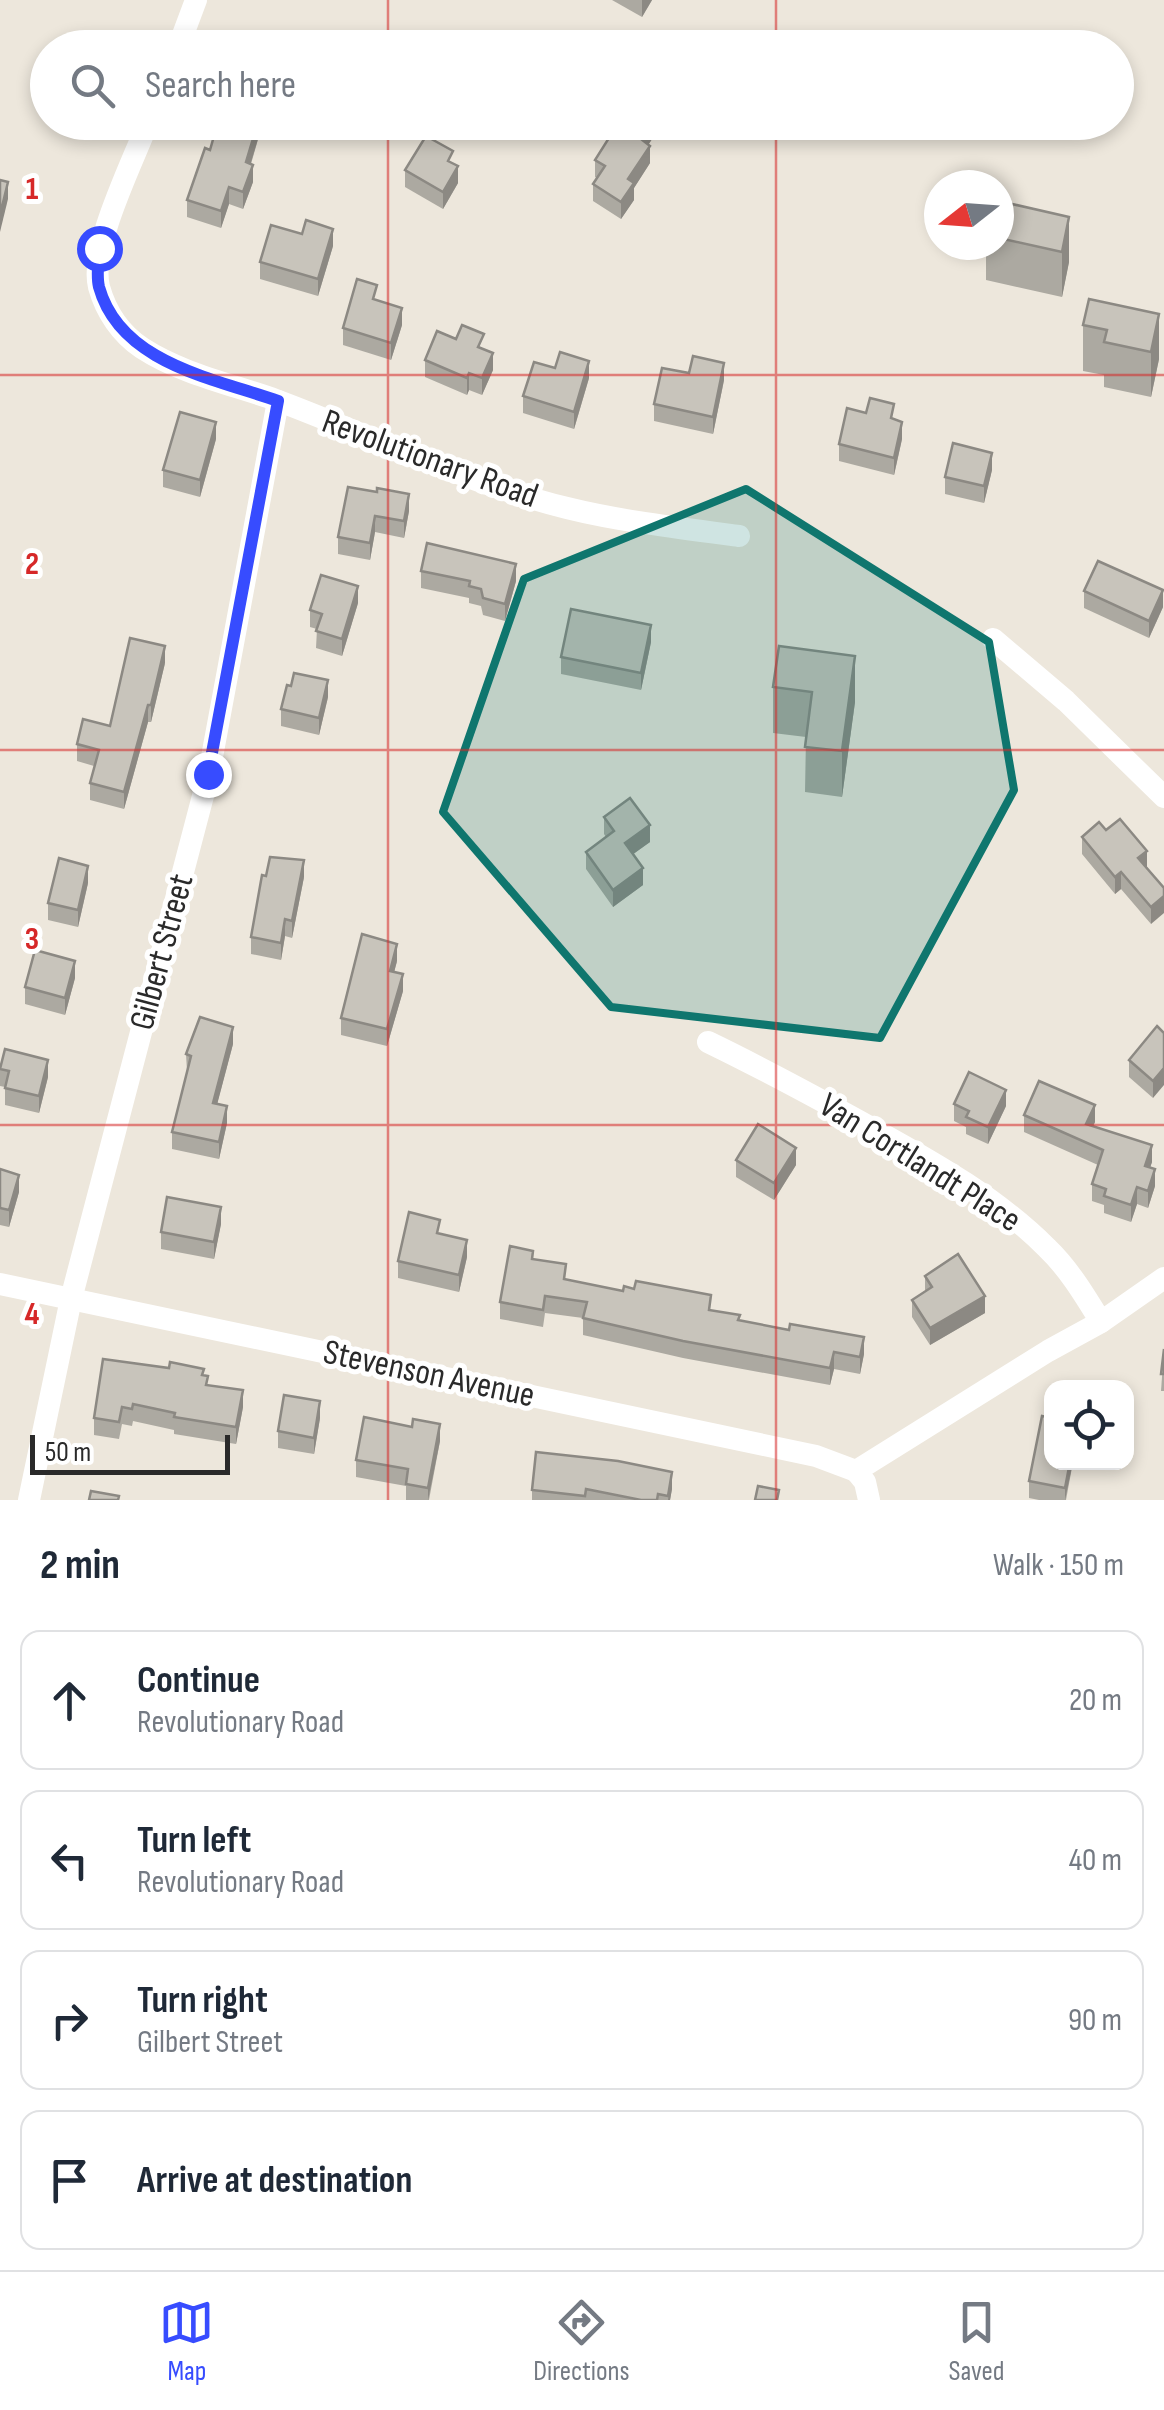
<!DOCTYPE html>
<html lang="en">
<head>
<meta charset="utf-8">
<style>
	:root { --surface:#fff; --page:#f6f6f7; --text:#1f2937; --muted:#747a83; --line:#e0e1e3; --accent:#374cff }
	body { margin:0; font-family:"Sofia Sans Condensed",sans-serif; background:var(--page); color:var(--text) }
	.controls { position:absolute; right:30px; bottom:30px; display:grid; overflow:hidden; border-radius:20px; box-shadow:0 5px 15px #0003 }
	.controls button { width:90px; height:90px; display:grid; place-items:center; padding:0; border:0; border-bottom:2px solid var(--line); background:var(--surface); color:var(--text); font:50px sans-serif }
	.compass { position:absolute; left:924px; top:170px; width:90px; height:90px; border-radius:50%; background:var(--surface); box-shadow:0 5px 15px #0003; rotate:253deg }
	.scale { position:absolute; left:30px; bottom:25px; width:200px; box-sizing:border-box; padding-left:10px; border:5px solid #2a2a2a; border-top:0; font-size:28px; line-height:35px; white-space:nowrap; color:#2a2a2a; -webkit-text-stroke:8px #fff; paint-order:stroke }
	.stop { position:absolute; width:30px; height:30px; margin:-22px; border:8px solid #374cff; border-radius:50%; background:#fff }
	.stop.end { background:#374cff; border-color:#fff; box-shadow:0 2px 10px #0008 }
	.list { margin:0; padding:0; list-style:none }
	h2 { display:flex; justify-content:space-between; align-items:center; height:130px; margin:0; padding:0 40px; font-size:42px }
	h2 small { font-size:32px; font-weight:400; color:var(--muted) }
	.list li { display:grid; grid-template-columns:65px 1fr auto; gap:30px; align-items:center; box-sizing:border-box; height:140px; margin:0 20px 20px; padding:0 20px; border:2px solid var(--line); border-radius:20px }
	.list b { display:block; font-size:38px; white-space:nowrap }
	.list p { margin:0; font-size:32px; white-space:nowrap; color:var(--muted) }
	.list em { font-size:32px; font-style:normal; color:var(--muted) }
	.icon { flex:none; width:55px; height:55px; fill:none; stroke:currentColor; stroke-width:2; stroke-linecap:round; stroke-linejoin:round }
	.map { position:relative; flex:none; width:1164px; height:1500px; overflow:hidden }
	.search { position:absolute; background:var(--surface); box-shadow:0 5px 15px #0003; left:30px; right:30px; top:30px; height:110px; display:flex; align-items:center; gap:25px; box-sizing:border-box; padding:0 35px; border-radius:55px; color:var(--muted); font-size:38px }
	.sheet { height:770px; background:var(--surface) }
	nav { display:flex; justify-content:space-around; align-items:center; box-sizing:border-box; height:140px; border-top:2px solid var(--line); background:var(--surface); font-size:28px; color:var(--muted) }
	nav a { display:grid; justify-items:center; gap:5px }
	nav .on { color:var(--accent) }
	.map>svg:first-child { display:block }
	.lines { fill:none; stroke-linecap:round; stroke-linejoin:round }
	.street { stroke:#fff; stroke-width:22 }
	.wall { fill:#aca9a1 }
	.shaded-wall { fill:#8c8983 }
	.building { fill:#c8c4bb; stroke:#8c8983; stroke-width:2.5 }
	.route { stroke:#374cff; stroke-width:12 }
	.marked { fill:#0f766e; fill-opacity:0.2; stroke:#0f766e; stroke-width:8; stroke-linejoin:round }
	.grid { fill:none; stroke:#d62828; stroke-width:2.5; stroke-opacity:0.55 }
	.labels { text-anchor:middle; dominant-baseline:central; stroke-width:10; stroke-linejoin:round; paint-order:stroke }
	.street-label { font-size:35px; fill:#2a2a2a; stroke:#fff }
	.grid-label { font-size:32px; text-anchor:middle; font-weight:bold; fill:#d62828; stroke:#fff; stroke-width:10; stroke-linejoin:round; paint-order:stroke }
</style>
</head>
<body>
<div class="map">
<svg width="1164" height="1500" viewBox="0 0 1164 1500">
	<rect width="100%" height="100%" fill="#ede7dc"/>
	<g class="lines">
		<g class="street">
			<path d="M178,48L196,0"/>
			<path d="M148,122C133,162 89,248 99,287C106,312 121,334 142,348C182,374 231,384 276,400C373,436 465,483 567,508C619,521 685,529 739,536"/>
			<path d="M993,639L1066,701L1164,797"/>
			<path d="M708,1042C766,1070 821,1100 877,1131C937,1164 998,1199 1047,1248C1069,1269 1085,1296 1101,1322"/>
			<path d="M0,1284L816,1456L856,1471"/>
			<path d="M856,1471L1048,1351L1101,1322L1164,1278"/>
			<path d="M856,1471L865,1482L869,1500"/>
			<path d="M29,1500L71,1299L209,773L278,401"/>
		</g>
	</g>
	<g class="wall">
		<path d="M612,0H652L642,17Z"/>
		<path d="M218,122H263L251,164L253,182L243,209L229,204L221,228L187,217V200L210,150Z"/>
		<path d="M656,122V133L648,145L650,163L634,188V200L621,219L593,201V184L597,178L595,177V160Z"/>
		<path d="M453,164L458,183L443,209L405,187V170Z"/>
		<path d="M999,201L1069,217V262L1062,297L986,280V245H999Z"/>
		<path d="M333,246L318,296L260,279V262Z"/>
		<path d="M1089,299L1159,359L1151,397L1104,387V375L1083,371V325Z"/>
		<path d="M402,325L391,360L343,345V328Z"/>
		<path d="M484,349L493,370L482,395L469,390L467,395L425,377V360Z"/>
		<path d="M589,378L574,429L523,413V396Z"/>
		<path d="M724,380L713,434L654,421V404Z"/>
		<path d="M894,419L902,439L894,475L839,461V444Z"/>
		<path d="M216,439L200,497L163,487V470Z"/>
		<path d="M992,470L984,503L945,494V477Z"/>
		<path d="M348,487L409,511L404,538L375,532L370,560L338,554V537Z"/>
		<path d="M421,571L516,581L505,621L483,615L481,606L469,603V598L421,588Z"/>
		<path d="M1084,591L1163,607L1149,638L1084,608Z"/>
		<path d="M358,603L342,656L316,648L317,629L310,627V610Z"/>
		<path d="M651,642L641,690L561,674V657Z"/>
		<path d="M779,646L855,702L842,797L805,792L806,737L773,733V687Z"/>
		<path d="M165,663L151,722H148L124,809L90,800V783L94,766L77,761V744L110,726Z"/>
		<path d="M328,697L319,735L281,726V709Z"/>
		<path d="M604,817L650,842L633,854L643,885L613,907L586,869V852L606,837L604,834Z"/>
		<path d="M1106,830L1147,867L1164,888L1151,924L1121,889L1115,894L1082,854V837Z"/>
		<path d="M304,877L292,938L285,936L281,960L251,954V937Z"/>
		<path d="M88,883L78,927L48,920V903Z"/>
		<path d="M397,961L394,972L403,991L387,1046L341,1035V1018Z"/>
		<path d="M75,978L65,1015L25,1004V987Z"/>
		<path d="M1157,1026L1153,1098L1129,1077V1060Z"/>
		<path d="M233,1044L217,1104L227,1123L219,1159L172,1149V1132L187,1071L186,1054Z"/>
		<path d="M0,1068L48,1077L39,1113L5,1105V1087L0,1086Z"/>
		<path d="M954,1104L1006,1106L988,1144L966,1134V1127L954,1121Z"/>
		<path d="M1024,1115L1095,1122L1093,1126L1152,1162L1150,1167L1155,1186L1148,1208L1137,1204L1131,1222L1104,1213V1205L1092,1201V1184L1098,1165L1024,1132Z"/>
		<path d="M736,1160L796,1165L774,1200L736,1177Z"/>
		<path d="M0,1169L19,1192L9,1227L0,1225Z"/>
		<path d="M221,1224L214,1259L161,1249V1232Z"/>
		<path d="M440,1234L467,1257L459,1292L398,1278V1261Z"/>
		<path d="M533,1259L566,1279L711,1310L740,1321L789,1330L864,1354L860,1374L834,1369L830,1385L683,1358L583,1335V1318L545,1313L543,1327L500,1319V1302Z"/>
		<path d="M925,1276L985,1313L930,1345L912,1317V1300L925,1292Z"/>
		<path d="M1164,1349V1391H1161Z"/>
		<path d="M204,1375L208,1386L243,1407L236,1444L174,1434V1430L133,1421L132,1426L122,1424L119,1439L94,1435V1418Z"/>
		<path d="M320,1418L314,1454L278,1448V1431Z"/>
		<path d="M440,1441L429,1500H406V1486L356,1477V1460Z"/>
		<path d="M1073,1462L1066,1500H1039L1029,1498V1481Z"/>
		<path d="M672,1489L670,1500H532V1490Z"/>
	</g>
	<g class="shaded-wall">
		<path d="M642,0H652L642,17Z"/>
		<path d="M258,122H263L246,179V162Z"/>
		<path d="M652,122H656V133L641,156V139Z"/>
		<path d="M650,146V163L634,188V200L621,219V202L628,179Z"/>
		<path d="M253,165V182L243,209V192Z"/>
		<path d="M458,166V183L443,209V192Z"/>
		<path d="M8,182V199L0,232V215Z"/>
		<path d="M229,187V204L221,228V211Z"/>
		<path d="M1069,217V262L1062,297V252Z"/>
		<path d="M333,229V246L318,296V279Z"/>
		<path d="M402,308V325L391,360V343Z"/>
		<path d="M1159,314V359L1151,397V352Z"/>
		<path d="M493,353V370L482,395V378Z"/>
		<path d="M589,361V378L574,429V412Z"/>
		<path d="M724,363V380L713,434V417Z"/>
		<path d="M469,373V390L467,395V378Z"/>
		<path d="M216,422V439L200,497V480Z"/>
		<path d="M902,422V439L894,475V458Z"/>
		<path d="M992,453V470L984,503V486Z"/>
		<path d="M409,494V511L404,538V521Z"/>
		<path d="M375,516V532L370,560V543Z"/>
		<path d="M516,564V581L505,621V604Z"/>
		<path d="M358,586V603L342,656V639Z"/>
		<path d="M1163,590V607L1149,638V621Z"/>
		<path d="M651,625V642L641,690V673Z"/>
		<path d="M165,646V663L151,722V705Z"/>
		<path d="M855,656V702L842,797V751Z"/>
		<path d="M328,680V697L319,735V718Z"/>
		<path d="M148,705V722L124,809V792Z"/>
		<path d="M650,825V842L625,860V843Z"/>
		<path d="M1147,851V868L1138,858Z"/>
		<path d="M304,860V877L292,938V921Z"/>
		<path d="M88,866V883L78,927V910Z"/>
		<path d="M643,868V885L613,907V890Z"/>
		<path d="M1121,872V889L1115,894V877Z"/>
		<path d="M1164,896V913L1151,924V907Z"/>
		<path d="M285,919V936L281,960V943Z"/>
		<path d="M397,944V961L390,988V971Z"/>
		<path d="M75,961V978L65,1015V998Z"/>
		<path d="M403,974V991L387,1046V1029Z"/>
		<path d="M233,1027V1044L213,1120V1103Z"/>
		<path d="M48,1060V1077L39,1113V1096Z"/>
		<path d="M1164,1068V1085L1153,1098V1081Z"/>
		<path d="M1006,1090V1106L988,1144V1127Z"/>
		<path d="M1095,1105V1122L1086,1140V1124Z"/>
		<path d="M227,1106V1123L219,1159V1142Z"/>
		<path d="M1152,1145V1162L1145,1183V1166Z"/>
		<path d="M796,1148V1165L774,1200V1183Z"/>
		<path d="M1155,1169V1186L1148,1208V1191Z"/>
		<path d="M19,1175V1192L9,1227V1210Z"/>
		<path d="M1137,1187V1204L1131,1222V1205Z"/>
		<path d="M221,1207V1224L214,1259V1242Z"/>
		<path d="M467,1240V1257L459,1292V1275Z"/>
		<path d="M985,1296V1313L930,1345V1328Z"/>
		<path d="M864,1337V1354L860,1374V1357Z"/>
		<path d="M834,1352V1369L830,1385V1368Z"/>
		<path d="M243,1390V1407L236,1444V1427Z"/>
		<path d="M320,1401V1418L314,1454V1438Z"/>
		<path d="M440,1424V1441L428,1500V1488Z"/>
		<path d="M1070,1462H1073L1065,1500V1488Z"/>
		<path d="M672,1472V1489L670,1500H668Z"/>
	</g>
	<g class="building">
		<path d="M218,122H258L246,162L253,165L243,192L229,187L221,211L187,200L205,148L210,150Z"/>
		<path d="M619,122H652L641,139L650,146L628,179L634,183L621,202L593,184L605,166L595,160Z"/>
		<path d="M426,136L453,151L448,161L458,166L443,192L405,170Z"/>
		<path d="M0,180L8,182L0,215Z"/>
		<path d="M999,201L1069,217L1062,252L999,238Z"/>
		<path d="M306,220L333,229L318,279L260,262L271,225L302,234Z"/>
		<path d="M357,279L377,285L373,299L402,308L391,343L343,328Z"/>
		<path d="M1089,299L1159,314L1151,352L1104,342L1107,330L1083,325Z"/>
		<path d="M462,325L484,334L478,347L493,353L482,378L469,373L467,378L425,360L437,331L456,339Z"/>
		<path d="M560,352L589,361L574,412L523,396L534,362L555,368Z"/>
		<path d="M693,356L724,363L713,417L654,404L662,368L689,373Z"/>
		<path d="M870,398L894,404L891,418L902,422L894,458L839,444L847,408L866,413Z"/>
		<path d="M180,412L216,422L200,480L163,470Z"/>
		<path d="M953,443L992,453L984,486L945,477Z"/>
		<path d="M348,487L377,492V488L409,494L404,521L375,516L370,543L338,537Z"/>
		<path d="M427,543L516,564L505,604L483,598L481,589L469,586L470,581L421,571Z"/>
		<path d="M1098,561L1163,590L1149,621L1084,591Z"/>
		<path d="M321,575L358,586L342,639L316,631L322,614L310,610Z"/>
		<path d="M571,609L651,625L641,673L561,657Z"/>
		<path d="M130,638L165,646L151,705H148L124,792L90,783L99,750L77,744L83,719L110,726Z"/>
		<path d="M779,646L855,656L842,751L805,747L812,692L773,687Z"/>
		<path d="M294,673L328,680L319,718L281,709L287,685L291,686Z"/>
		<path d="M630,798L650,825L625,843L643,868L613,890L586,852L614,831L604,817Z"/>
		<path d="M1120,819L1147,851L1138,858L1164,888V896L1151,907L1121,872L1115,877L1082,837L1099,822L1106,830Z"/>
		<path d="M270,857L304,860L292,921L285,919L281,943L251,937L262,875L266,876Z"/>
		<path d="M59,858L88,866L78,910L48,903Z"/>
		<path d="M362,934L397,944L390,971L403,974L387,1029L341,1018Z"/>
		<path d="M35,950L75,961L65,998L25,987Z"/>
		<path d="M200,1017L233,1027L213,1103L227,1106L219,1142L172,1132L191,1056L186,1054Z"/>
		<path d="M1157,1026L1164,1033V1068L1153,1081L1129,1060Z"/>
		<path d="M5,1049L48,1060L39,1096L5,1088L9,1071L0,1069Z"/>
		<path d="M969,1072L1006,1090L988,1127L966,1117L969,1111L954,1104Z"/>
		<path d="M1039,1081L1095,1105L1086,1124L1152,1145L1145,1166L1155,1169L1148,1191L1137,1187L1131,1205L1104,1196L1106,1189L1092,1184L1103,1150L1024,1115Z"/>
		<path d="M758,1124L796,1148L774,1183L736,1160Z"/>
		<path d="M0,1169L19,1175L9,1210L0,1208Z"/>
		<path d="M167,1197L221,1207L214,1242L161,1232Z"/>
		<path d="M409,1212L440,1220L437,1233L467,1240L459,1275L398,1261Z"/>
		<path d="M510,1246L533,1251L532,1259L566,1264L564,1279L623,1291L624,1286L634,1289L636,1281L711,1295L709,1310L740,1315L738,1320L789,1330L790,1324L796,1325L864,1337L860,1357L834,1352L830,1368L683,1341L583,1318L587,1302L545,1296L543,1310L500,1302Z"/>
		<path d="M958,1254L985,1296L930,1328L912,1300L932,1287L925,1276Z"/>
		<path d="M1164,1349V1374H1161Z"/>
		<path d="M103,1359L169,1368L170,1362L204,1369L202,1375L208,1376L206,1385L243,1390L236,1427L174,1417L175,1413L133,1404L132,1409L122,1407L119,1422L94,1418Z"/>
		<path d="M284,1395L320,1401L314,1438L278,1431Z"/>
		<path d="M1042,1416L1052,1418V1462H1070L1065,1488L1029,1481Z"/>
		<path d="M364,1417L412,1427L413,1419L440,1424L428,1488L406,1484L408,1469L356,1460Z"/>
		<path d="M536,1452L618,1461L672,1472L668,1496L658,1494L657,1500H641L586,1489L585,1496L532,1490Z"/>
		<path d="M758,1486L779,1490L777,1500H755Z"/>
		<path d="M91,1491L119,1496L118,1500H89Z"/>
	</g>
	<g class="lines">
		<path class="route" d="M99,248C99,260 96,275 99,287C120,363 213,378 278,401L208,774"/>
	</g>
	<path class="marked" d="M746,489L989,642L1014,790L880,1038L611,1007L443,812L524,579Z"/>
	<path class="grid" d="M388,0V48M776,0V48M388,122V1500M776,122V1500M0,375H1164M0,750H1164M0,1125H1164"/>
	<g class="labels">
		<g class="street-label">
			<text transform="translate(430 459) rotate(20)">Revolutionary Road</text>
			<text transform="translate(162 952) rotate(-75)">Gilbert Street</text>
			<text transform="translate(920 1163) rotate(32)">Van Cortlandt Place</text>
			<text transform="translate(429 1374) rotate(12)">Stevenson Avenue</text>
		</g>
	</g>
	<g class="grid-label">
		<text x="32" y="199">1</text>
		<text x="32" y="574">2</text>
		<text x="32" y="949">3</text>
		<text x="32" y="1324">4</text>
	</g>
</svg>
<div class="controls">
<button><svg class="icon" aria-label="locate" viewBox="0 0 24 24"><circle cx="12" cy="12" r="6"/><path d="M12 2v4M12 18v4M2 12h4M18 12h4"/></svg></button>
</div>
<svg class="compass" viewBox="-18 -18 36 36"><path d="M0-13l5 13h-10z" fill="#e53935"/><path d="M0 13l5-13h-10z" fill="#747a83"/></svg>
<div class="scale">50 m</div>
<div class="stop" style="left:99px;top:248px"></div>
<div class="stop end" style="left:208px;top:774px"></div>
<div class="search"><svg class="icon" aria-label="search" viewBox="0 0 24 24"><circle cx="10" cy="10" r="6"/><path d="M15 15l6 6"/></svg>Search here</div>
</div>
<section class="sheet">
<h2>2 min<small>Walk · 150 m</small></h2>
<ul class="list">
<li><svg class="icon" aria-label="ahead" viewBox="0 0 24 24"><path d="M12 20V5M6 11l6-6 6 6"/></svg><div><b>Continue</b><p>Revolutionary Road</p></div><em>20 m</em></li>
<li><svg class="icon" aria-label="left" viewBox="0 0 24 24"><path d="M17 20v-9H6M10 6l-5 5 5 5"/></svg><div><b>Turn left</b><p>Revolutionary Road</p></div><em>40 m</em></li>
<li><svg class="icon" aria-label="right" viewBox="0 0 24 24"><path d="M7 20v-9h11M14 6l5 5-5 5"/></svg><div><b>Turn right</b><p>Gilbert Street</p></div><em>90 m</em></li>
<li><svg class="icon" aria-label="arrive" viewBox="0 0 24 24"><path d="M6 21V4h12l-3 4 3 4H6"/></svg><div><b>Arrive at destination</b></div></li>
</ul>
</section>
<nav>
<a class="on"><svg class="icon" aria-label="map" viewBox="0 0 24 24"><path d="M3 6l6-2 6 2 6-2v14l-6 2-6-2-6 2zM9 4v14M15 6v14"/></svg>Map</a>
<a><svg class="icon" aria-label="directions" viewBox="0 0 24 24"><path d="M12 3l9 9-9 9-9-9zM9 14v-3h6M13 9l2 2-2 2"/></svg>Directions</a>
<a><svg class="icon" aria-label="saved" viewBox="0 0 24 24"><path d="M7 4h10v16l-5-4-5 4z"/></svg>Saved</a>
</nav>
</body>
</html>
